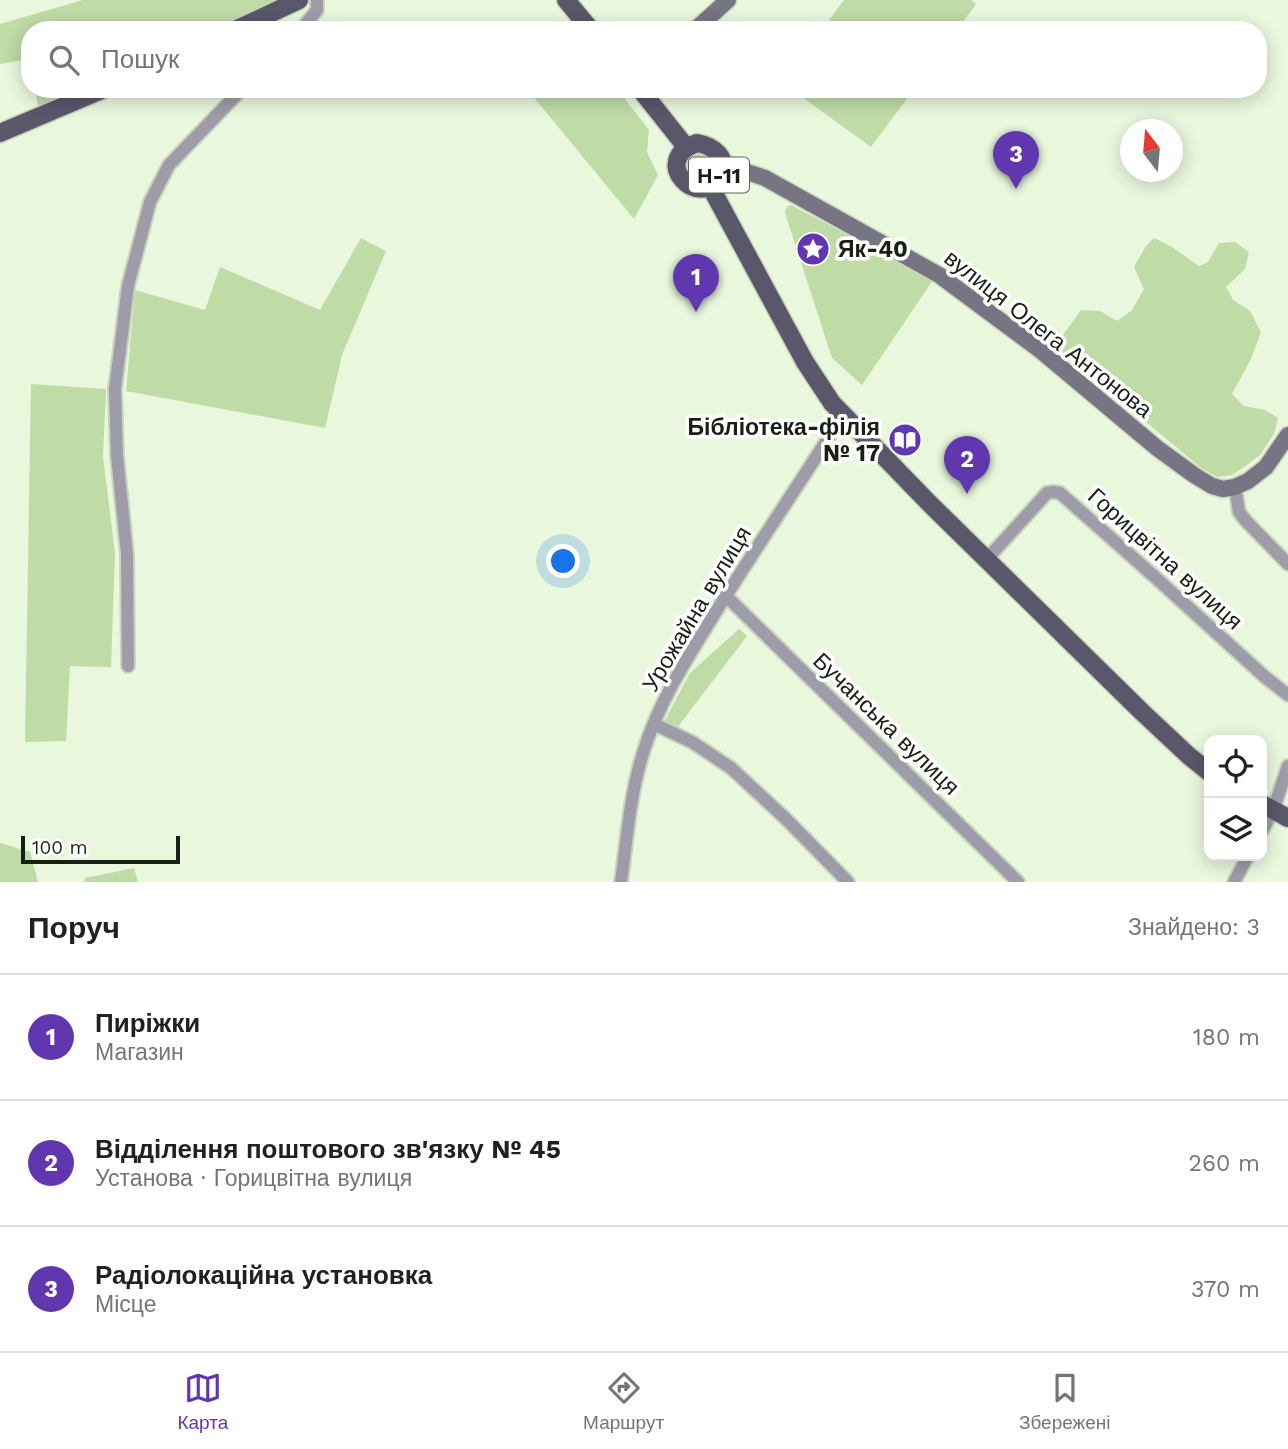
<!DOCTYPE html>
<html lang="uk">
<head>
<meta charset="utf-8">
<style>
	:root { --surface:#fff; --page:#f6f6f6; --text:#202124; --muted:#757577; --line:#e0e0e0; --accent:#6137af }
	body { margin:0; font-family:"Work Sans",sans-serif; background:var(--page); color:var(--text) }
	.controls { position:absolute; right:21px; bottom:21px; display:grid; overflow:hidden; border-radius:14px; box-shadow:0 4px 18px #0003 }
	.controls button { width:63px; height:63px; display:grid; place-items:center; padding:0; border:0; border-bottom:2px solid var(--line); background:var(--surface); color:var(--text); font:35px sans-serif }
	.compass { position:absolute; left:1120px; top:119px; width:63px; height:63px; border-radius:50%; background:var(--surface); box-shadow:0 4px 18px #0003; rotate:344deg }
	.scale { position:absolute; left:21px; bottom:18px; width:159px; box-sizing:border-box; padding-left:7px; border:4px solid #1a1f16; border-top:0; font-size:19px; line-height:24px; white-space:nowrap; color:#1a1f16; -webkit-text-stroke:5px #fff; paint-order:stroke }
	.you { position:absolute; left:564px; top:562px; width:24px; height:24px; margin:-18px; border:5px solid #fff; border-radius:50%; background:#1a73e8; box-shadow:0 0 0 10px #1a73e833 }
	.badge { display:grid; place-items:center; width:46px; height:46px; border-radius:50%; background:var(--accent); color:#fff; font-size:23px; font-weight:700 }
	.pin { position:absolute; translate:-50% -58px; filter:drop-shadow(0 2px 4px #0008) }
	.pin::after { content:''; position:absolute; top:37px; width:24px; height:21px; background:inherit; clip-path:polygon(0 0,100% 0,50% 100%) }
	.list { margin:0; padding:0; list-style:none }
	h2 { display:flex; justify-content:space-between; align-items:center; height:91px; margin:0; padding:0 28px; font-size:30px }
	h2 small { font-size:23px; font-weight:400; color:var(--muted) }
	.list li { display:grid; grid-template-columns:46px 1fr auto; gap:21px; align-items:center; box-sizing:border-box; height:126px; padding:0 28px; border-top:2px solid var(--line) }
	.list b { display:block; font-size:26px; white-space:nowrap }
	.list p { margin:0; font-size:23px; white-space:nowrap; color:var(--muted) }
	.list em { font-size:23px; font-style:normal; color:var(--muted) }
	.icon { flex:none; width:38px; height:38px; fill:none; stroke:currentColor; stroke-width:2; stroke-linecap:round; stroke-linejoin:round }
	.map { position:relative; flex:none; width:1288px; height:882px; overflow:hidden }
	.search { position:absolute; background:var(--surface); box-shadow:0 4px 18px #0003; left:21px; right:21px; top:21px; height:77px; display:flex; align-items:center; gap:18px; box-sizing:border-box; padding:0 24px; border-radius:28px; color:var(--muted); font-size:26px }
	.sheet { height:469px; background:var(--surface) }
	nav { display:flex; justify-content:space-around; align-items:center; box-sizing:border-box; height:98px; border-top:2px solid var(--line); background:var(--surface); font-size:19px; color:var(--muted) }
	nav a { display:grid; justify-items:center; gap:4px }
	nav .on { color:var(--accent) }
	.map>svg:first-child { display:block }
	.green { fill:#bfdba6 }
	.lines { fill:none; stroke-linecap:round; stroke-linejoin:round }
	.street-casing { stroke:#c8d4bd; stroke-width:16 }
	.secondary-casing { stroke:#c8d4bd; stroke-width:19 }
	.primary-casing { stroke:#c8d4bd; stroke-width:21 }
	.street { stroke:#9e9ca8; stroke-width:12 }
	.secondary { stroke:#777484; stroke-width:16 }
	.primary { stroke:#5b576b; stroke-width:18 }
	.labels { text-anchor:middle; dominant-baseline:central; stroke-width:7; stroke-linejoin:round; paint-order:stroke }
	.shield { fill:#fff; stroke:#5f625c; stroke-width:2 }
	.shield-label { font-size:21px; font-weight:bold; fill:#1a1f16 }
	.poi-label { font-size:23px; font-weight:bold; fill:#1a1f16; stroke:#fff; text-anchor:start }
	.street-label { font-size:23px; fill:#1a1f16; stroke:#fff }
</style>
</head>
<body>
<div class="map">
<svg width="1288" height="882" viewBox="0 0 1288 882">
	<rect width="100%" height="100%" fill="#e9f7dd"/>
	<g class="green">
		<path d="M83,0H283L215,30H30V61L29,59L0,64V24Z"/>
		<path d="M844,0H971L976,4L957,30H822Z"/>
		<path d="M35,89H79L38,106Z"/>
		<path d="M527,89H617L649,130L647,152L658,175L634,219Z"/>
		<path d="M791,89H914L871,147Z"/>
		<path d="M699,151L712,158C716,173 707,182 692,179L685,166L686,159Z"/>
		<path d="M791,205L933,280L862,385L832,358L785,213L787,206Z"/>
		<path d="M361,238L386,251L342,355L325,428L126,391L135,290L205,310L220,267L320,310Z"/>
		<path d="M1154,238L1172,247L1199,266L1208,262L1219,243L1235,242L1249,252L1245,269L1226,287L1233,300L1250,311L1261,332L1251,359L1232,394L1244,406L1265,410L1278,418L1274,434L1260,455L1247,465L1232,475L1217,477L1200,467L1055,346L1081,310L1100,311L1117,321L1132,310L1144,289L1134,267L1146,246Z"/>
		<path d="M31,384L106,389L103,456L115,553L111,667L70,666L66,741L25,742Z"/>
		<path d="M739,629L747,636L677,728L665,720L690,673Z"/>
		<path d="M0,843L30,852L38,882H0Z"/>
		<path d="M134,868L138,882H84L85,878Z"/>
	</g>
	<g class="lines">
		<defs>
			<g id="street">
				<path d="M301,30L317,10V0"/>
				<path d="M1235,487L1239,512L1246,521L1288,564"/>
				<path d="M986,560L1047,493L1053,492L1060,493L1156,578L1265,677L1288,695"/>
				<path d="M726,596L1018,882"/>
				<path d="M128,666L127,554L117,456L115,389L128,286L150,202L169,165L242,89"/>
				<path d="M654,724L692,742L731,768L785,818L848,882"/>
				<path d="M1262,831L1273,811L1288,766"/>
				<path d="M621,882C627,838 630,793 644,750C659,702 686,660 712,618C755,549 800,483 843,415"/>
				<path d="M1234,882L1248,856"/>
			</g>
			<g id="secondary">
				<path d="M695,30L728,0"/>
				<path d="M723,164L765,178L939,275L1040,350L1157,448L1194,475L1212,486L1223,489L1235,487L1248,481L1266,467L1288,435"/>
			</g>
			<g id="primary">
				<path d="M566,0L591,30"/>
				<path d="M235,30L299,0"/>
				<path d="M640,89L686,147"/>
				<path d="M0,133L104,89"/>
				<path d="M697,143C714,146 730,158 719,177C700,211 648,161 697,143Z"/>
				<path d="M710,186L805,362L832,403L929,503L1142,712L1189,756L1209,772"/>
				<path d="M1262,804L1288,818"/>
			</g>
		</defs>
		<use href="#street" class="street-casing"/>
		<use href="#secondary" class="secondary-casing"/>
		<use href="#primary" class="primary-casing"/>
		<use href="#street" class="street"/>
		<use href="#secondary" class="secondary"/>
		<use href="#primary" class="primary"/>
	</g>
	<defs>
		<symbol id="sight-disc" viewBox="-11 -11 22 22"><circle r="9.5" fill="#6137af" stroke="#fff"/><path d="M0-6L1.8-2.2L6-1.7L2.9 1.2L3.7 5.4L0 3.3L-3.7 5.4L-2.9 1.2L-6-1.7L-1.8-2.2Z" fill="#fff"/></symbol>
		<symbol id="library-disc" viewBox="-11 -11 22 22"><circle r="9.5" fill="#6137af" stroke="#fff"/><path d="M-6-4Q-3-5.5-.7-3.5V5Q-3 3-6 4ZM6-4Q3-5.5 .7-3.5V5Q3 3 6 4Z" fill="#fff"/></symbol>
	</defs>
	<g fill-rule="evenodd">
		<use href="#sight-disc" x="794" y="230" width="38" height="38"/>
		<use href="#library-disc" x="886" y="421" width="38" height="38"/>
	</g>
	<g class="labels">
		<rect class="shield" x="689" y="157.5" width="60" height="35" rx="5"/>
		<g class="shield-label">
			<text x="719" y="175">Н-11</text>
		</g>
		<g class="poi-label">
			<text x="838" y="249">Як-40</text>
			<text x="880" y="427" text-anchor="end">Бібліотека-філія<tspan x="880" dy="26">№ 17</tspan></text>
		</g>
		<g class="street-label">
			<text transform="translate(1048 334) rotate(38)">вулиця Олега Антонова</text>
			<text transform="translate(1165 559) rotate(42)">Горицвітна вулиця</text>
			<text transform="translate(697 609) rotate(-59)">Урожайна вулиця</text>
			<text transform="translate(886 724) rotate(44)">Бучанська вулиця</text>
		</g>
	</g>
</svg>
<div class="controls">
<button><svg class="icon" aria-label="locate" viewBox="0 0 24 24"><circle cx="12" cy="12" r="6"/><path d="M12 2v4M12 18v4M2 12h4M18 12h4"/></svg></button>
<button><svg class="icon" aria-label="layers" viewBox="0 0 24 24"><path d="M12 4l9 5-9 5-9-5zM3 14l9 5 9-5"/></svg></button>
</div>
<svg class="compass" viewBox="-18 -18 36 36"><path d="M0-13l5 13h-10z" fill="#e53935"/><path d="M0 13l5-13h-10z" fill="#757577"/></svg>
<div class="scale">100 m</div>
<div class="you"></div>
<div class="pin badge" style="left:696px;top:312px">1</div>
<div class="pin badge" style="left:967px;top:494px">2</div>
<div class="pin badge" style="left:1016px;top:189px">3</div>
<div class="search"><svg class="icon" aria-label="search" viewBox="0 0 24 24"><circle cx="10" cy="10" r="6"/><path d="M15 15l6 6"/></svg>Пошук</div>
</div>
<section class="sheet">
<h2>Поруч<small>Знайдено: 3</small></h2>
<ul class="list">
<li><span class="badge">1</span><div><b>Пиріжки</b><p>Магазин</p></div><em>180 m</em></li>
<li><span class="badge">2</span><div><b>Відділення поштового зв'язку № 45</b><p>Установа · Горицвітна вулиця</p></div><em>260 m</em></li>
<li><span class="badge">3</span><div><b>Радіолокаційна установка</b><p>Місце</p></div><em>370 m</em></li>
</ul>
</section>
<nav>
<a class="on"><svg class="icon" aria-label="map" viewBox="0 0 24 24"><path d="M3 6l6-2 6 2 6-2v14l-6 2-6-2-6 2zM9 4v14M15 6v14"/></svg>Карта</a>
<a><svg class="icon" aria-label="directions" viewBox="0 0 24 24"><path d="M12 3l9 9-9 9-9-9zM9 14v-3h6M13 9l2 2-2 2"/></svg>Маршрут</a>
<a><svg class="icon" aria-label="saved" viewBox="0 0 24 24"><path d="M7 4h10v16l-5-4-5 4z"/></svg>Збережені</a>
</nav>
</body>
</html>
